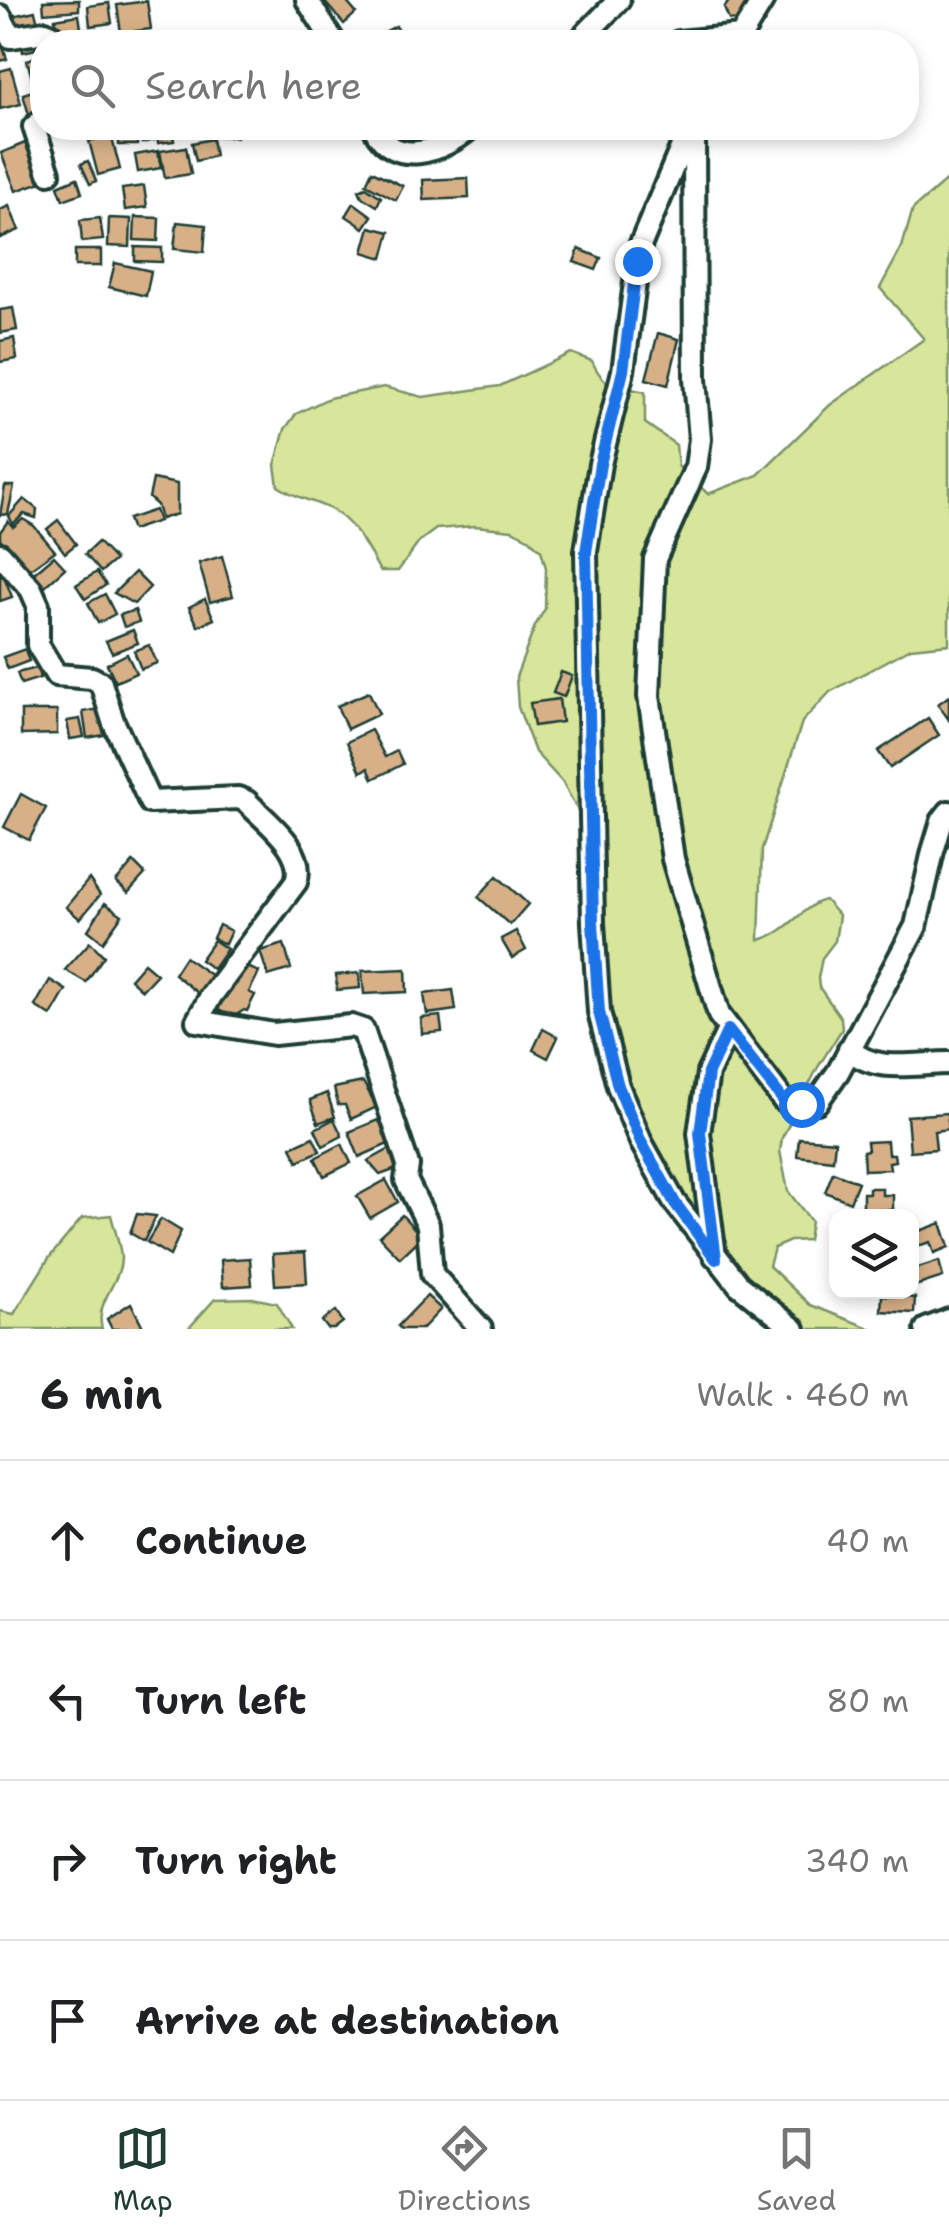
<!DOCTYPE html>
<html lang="en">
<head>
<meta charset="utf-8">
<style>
  :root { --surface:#fff; --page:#f6f6f6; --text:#202124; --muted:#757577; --line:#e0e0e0; --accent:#1f3d34 }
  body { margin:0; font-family:"Shantell Sans",sans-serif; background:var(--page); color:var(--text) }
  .controls { position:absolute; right:30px; bottom:30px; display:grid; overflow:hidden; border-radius:20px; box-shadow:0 5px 15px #0003 }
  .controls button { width:90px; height:90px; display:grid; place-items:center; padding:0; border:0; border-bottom:2px solid var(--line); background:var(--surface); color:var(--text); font:50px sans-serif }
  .stop { position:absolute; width:30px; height:30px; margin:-22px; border:8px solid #1a73e8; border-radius:50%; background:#fff }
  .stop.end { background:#1a73e8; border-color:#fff; box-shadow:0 2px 10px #0008 }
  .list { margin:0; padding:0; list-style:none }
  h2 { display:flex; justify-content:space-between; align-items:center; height:130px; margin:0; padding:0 40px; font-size:42px }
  h2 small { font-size:32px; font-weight:400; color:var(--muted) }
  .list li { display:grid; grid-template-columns:65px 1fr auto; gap:30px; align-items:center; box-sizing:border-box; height:160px; padding:0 40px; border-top:2px solid var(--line) }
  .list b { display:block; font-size:38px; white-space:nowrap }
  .list em { font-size:32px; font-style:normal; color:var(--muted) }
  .icon { flex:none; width:55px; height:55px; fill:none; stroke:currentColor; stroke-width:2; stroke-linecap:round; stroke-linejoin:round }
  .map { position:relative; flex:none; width:949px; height:1329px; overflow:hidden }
  .search { position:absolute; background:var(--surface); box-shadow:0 5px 15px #0003; left:30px; right:30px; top:30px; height:110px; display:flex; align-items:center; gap:25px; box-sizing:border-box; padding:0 35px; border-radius:40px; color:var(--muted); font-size:38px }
  .sheet { height:770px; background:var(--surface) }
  nav { display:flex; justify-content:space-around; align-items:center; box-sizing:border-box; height:140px; border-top:2px solid var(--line); background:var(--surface); font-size:28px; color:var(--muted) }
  nav a { display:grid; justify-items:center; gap:5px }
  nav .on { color:var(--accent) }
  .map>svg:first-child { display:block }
  .green { fill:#d7e69a; stroke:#7b9267; stroke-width:2.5 }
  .building { fill:#d7b088; stroke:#1f3d34; stroke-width:2.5 }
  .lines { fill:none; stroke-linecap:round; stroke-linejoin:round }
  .minor-casing { stroke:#1f3d34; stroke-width:28 }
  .minor { stroke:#fff; stroke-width:20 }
  .route { stroke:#1a73e8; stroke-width:12 }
</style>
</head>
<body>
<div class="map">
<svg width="949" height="1329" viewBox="0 0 949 1329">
  <rect width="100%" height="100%" fill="#fff"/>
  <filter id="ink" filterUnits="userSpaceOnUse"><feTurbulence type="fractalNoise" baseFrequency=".01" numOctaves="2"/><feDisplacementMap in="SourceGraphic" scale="20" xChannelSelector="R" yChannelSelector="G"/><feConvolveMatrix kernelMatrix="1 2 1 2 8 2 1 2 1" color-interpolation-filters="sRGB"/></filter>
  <g filter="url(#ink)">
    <g class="green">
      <path d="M949,178V644L911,648L830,692L802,722L762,849L759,940C789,933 804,904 825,900L839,916L835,941L822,958L818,978L819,987L841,1018L842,1029L818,1067L782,1138L780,1151L788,1191L811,1221L808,1240L790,1241L774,1248L769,1266L810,1305L872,1329H784L740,1292L608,1077L585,824L563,783L535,752L518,707L516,677L535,626L545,609L546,568L541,550L528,538L512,530L475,526L436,529L420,541L398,571H380C367,548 354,521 330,509C312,500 295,498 278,486L275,465L285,429L296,414L329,398L384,387L423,397L500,386L571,353L592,361C605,390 616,385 645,392V423L676,445L678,466L708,494L758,475L830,405L924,339L880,288L902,247L913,209Z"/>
      <path d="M111,1215C114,1228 120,1243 121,1257C122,1282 94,1301 102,1329H0V1311L14,1314L49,1258L82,1218Z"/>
      <polygon points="252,1298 277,1303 292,1329 188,1329 215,1299"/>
    </g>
    <g class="building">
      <polygon points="79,0 79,10 44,13 43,1"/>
      <polygon points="323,0 345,0 356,13 344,24"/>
      <polygon points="730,0 757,0 741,22 729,20 724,8"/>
      <polygon points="147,1 151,29 121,33 117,5"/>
      <polygon points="109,3 112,23 90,26 88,6"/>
      <polygon points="35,11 39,27 12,33 8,17"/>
      <polygon points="79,15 81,28 58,32 55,19"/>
      <polygon points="396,26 405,42 378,42 375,37"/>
      <polygon points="89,33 90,42 60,42 60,35"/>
      <polygon points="39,38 41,48 23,52 21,42"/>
      <polygon points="0,39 7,59 0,61"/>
      <polygon points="42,55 42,80 33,82 27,60"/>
      <polygon points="11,68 21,104 0,109 0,71"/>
      <polygon points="42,88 42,111 29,115 23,94"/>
      <polygon points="139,128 152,128 154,140 142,143"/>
      <polygon points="156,128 172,128 174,141 158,143"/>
      <polygon points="181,128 206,128 207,131 183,136"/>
      <polygon points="216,128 237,128 236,137 216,136"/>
      <polygon points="411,128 429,128 430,141 412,142"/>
      <rect x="119" y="129" width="18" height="16"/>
      <polygon points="111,135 120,169 98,175 89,141"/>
      <polygon points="212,139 215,156 196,161 192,143"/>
      <polygon points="25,143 41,182 16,191 1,153"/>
      <polygon points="186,147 191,174 165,178 160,151"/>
      <polygon points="158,151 161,168 138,172 135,155"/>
      <polygon points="88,161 96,181 90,184 81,164"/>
      <polygon points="372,171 403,186 396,200 366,184"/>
      <polygon points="77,178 82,193 63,200 58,186"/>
      <polygon points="468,178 469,198 424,200 423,180"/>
      <polygon points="144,186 147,207 125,210 122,189"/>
      <polygon points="366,187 381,197 377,206 362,197 359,190"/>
      <polygon points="354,203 372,216 364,228 346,216"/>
      <polygon points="9,206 19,230 0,238 0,210"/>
      <polygon points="135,217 159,218 158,241 134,240"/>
      <polygon points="100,218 103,240 82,242 80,220"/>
      <polygon points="109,218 131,219 130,247 108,246"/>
      <polygon points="177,222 206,225 204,252 174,249"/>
      <polygon points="370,227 390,232 383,258 363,252"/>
      <polygon points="135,247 162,248 162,262 135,261"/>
      <polygon points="579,249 601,258 596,270 574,262"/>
      <rect x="75" y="250" width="26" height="16"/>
      <polygon points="115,263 151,271 146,296 109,287"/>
      <polygon points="13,308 17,330 0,333 0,310"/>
      <polygon points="658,333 679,339 668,385 646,379"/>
      <polygon points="14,338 17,359 0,362 0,341"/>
      <polygon points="153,479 177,484 177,514 161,519 157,505 149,498"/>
      <polygon points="5,486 14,486 8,514 0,515"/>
      <polygon points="24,499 37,509 36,518 24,514 13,524 9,516"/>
      <polygon points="155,510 159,521 132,530 128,519"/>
      <polygon points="23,519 34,526 55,551 30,569 0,539 0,532 8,521 13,527"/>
      <polygon points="58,520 76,544 65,553 47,529"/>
      <polygon points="98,542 115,560 101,572 85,554"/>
      <polygon points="54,556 65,568 45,586 34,573"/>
      <polygon points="222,556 233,596 210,602 199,563"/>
      <polygon points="0,565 12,597 0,601"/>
      <polygon points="97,572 106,585 85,599 76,585"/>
      <polygon points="135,572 150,587 134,604 114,593"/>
      <polygon points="105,594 115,614 98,623 88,603"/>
      <polygon points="205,599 214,619 198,626 189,607"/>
      <polygon points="135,610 139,622 124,627 120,615"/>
      <polygon points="133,630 138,643 112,653 106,641"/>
      <polygon points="149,645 157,663 141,669 134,651"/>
      <polygon points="25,649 29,661 8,669 3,657"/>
      <polygon points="127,654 136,673 116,682 107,664"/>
      <polygon points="37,668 40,678 21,684 17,673"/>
      <polygon points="561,672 572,676 564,697 553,693"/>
      <polygon points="369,692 379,714 347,729 337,706"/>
      <polygon points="949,696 949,720 938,704"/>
      <polygon points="559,699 562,722 534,726 530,703"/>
      <polygon points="99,709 104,735 87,738 83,712"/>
      <polygon points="21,711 57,711 57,734 21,735"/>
      <polygon points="928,718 939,735 890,768 878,751"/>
      <polygon points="80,719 84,737 70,739 67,721"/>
      <polygon points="371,730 385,757 397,751 403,764 373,779 368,768 361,772 347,742"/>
      <polygon points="21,794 46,808 29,840 4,827"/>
      <polygon points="133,862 145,874 128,893 116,882"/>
      <polygon points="497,876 528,904 510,925 478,897"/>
      <polygon points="89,879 100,895 80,919 66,907"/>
      <polygon points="105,903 122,915 103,942 88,930"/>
      <polygon points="219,925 231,931 225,944 213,938"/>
      <polygon points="516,931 526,950 512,958 501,939"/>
      <polygon points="214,940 227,949 213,969 200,960"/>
      <polygon points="90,942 104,956 86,982 65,970"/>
      <polygon points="284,944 291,969 268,976 260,951"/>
      <polygon points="185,957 212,976 199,994 174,974"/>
      <polygon points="144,963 157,974 142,990 130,979"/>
      <polygon points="243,965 259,972 249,992 255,995 247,1011 244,1010 233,1017 218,1010 236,968"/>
      <polygon points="406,969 407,992 364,994 362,971"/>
      <polygon points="359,973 360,988 337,990 336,975"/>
      <polygon points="50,980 66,990 51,1016 35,1006"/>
      <polygon points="453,990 456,1010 427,1014 424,994"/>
      <polygon points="440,1016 442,1032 422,1034 421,1018"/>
      <polygon points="543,1029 558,1037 548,1058 533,1050"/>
      <polygon points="363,1082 377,1107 351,1119 345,1105 338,1105 334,1088"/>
      <polygon points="327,1093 335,1117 318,1123 310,1100"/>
      <polygon points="947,1113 949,1129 934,1131 936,1149 910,1151 907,1116"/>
      <polygon points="334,1119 342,1136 323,1146 315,1129"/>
      <polygon points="378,1120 381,1124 386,1122 391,1132 384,1135 388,1144 359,1157 349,1132"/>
      <polygon points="313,1137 320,1151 298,1161 291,1147"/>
      <polygon points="799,1138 835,1141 833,1160 797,1156"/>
      <polygon points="887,1141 888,1154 894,1154 895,1161 889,1162 890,1169 864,1170 863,1151 868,1150 867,1142"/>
      <polygon points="342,1144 351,1163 324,1176 315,1158"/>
      <polygon points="390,1149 402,1167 380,1175 368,1161"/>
      <polygon points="833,1172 858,1182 850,1202 825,1192"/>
      <polygon points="386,1180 398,1202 370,1218 357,1196"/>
      <polygon points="869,1188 882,1188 882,1195 893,1195 893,1210 863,1210 863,1193 869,1193"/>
      <polygon points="137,1214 156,1216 144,1241 130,1233"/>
      <polygon points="402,1215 422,1237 400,1258 379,1236"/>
      <polygon points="161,1219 181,1231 170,1256 147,1242"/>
      <polygon points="941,1223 949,1247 934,1253 930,1242 918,1246 914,1233"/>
      <polygon points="305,1252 307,1283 275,1285 273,1254"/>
      <polygon points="250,1258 252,1285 223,1287 221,1260"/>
      <polygon points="939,1261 943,1277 912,1287 912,1270"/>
      <polygon points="882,1295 915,1298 914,1313 881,1311"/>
      <polygon points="427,1296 441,1309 422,1329 401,1329 398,1326"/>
      <polygon points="131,1303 144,1329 112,1329 107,1319"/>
      <polygon points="336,1311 343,1322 334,1329 328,1329 322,1321"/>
    </g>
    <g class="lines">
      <defs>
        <g id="minor">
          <polyline points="307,0 334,42"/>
          <polyline points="0,16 11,37 45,32 51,35 53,42"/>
          <polyline points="578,42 619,0"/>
          <polyline points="679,42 741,36 763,0"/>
          <polyline points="42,120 34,127 49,173"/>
          <path d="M374,128C395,169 443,151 470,128"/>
          <polyline points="694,128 695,379 700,439 696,467 655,559 649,696 673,859 719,1015 784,1101 801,1104 817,1102 838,1072 916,926 933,851 942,821 949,812"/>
          <polyline points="689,129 640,246 623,371 600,464 586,551 593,923 599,1012 618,1086 641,1142 675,1203 739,1285 794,1329"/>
          <path d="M0,554L31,589L38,605V645L56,675L92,678L101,683L113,721L150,802L238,798L246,801C266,822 307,850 296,882L211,996L197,1021L274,1034L351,1026L363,1030L408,1165L406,1180L428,1225L432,1274L481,1329"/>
          <path d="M849,1049C875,1074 916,1063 949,1063"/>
          <polyline points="715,1256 699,1133 708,1073 728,1030"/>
          <polyline points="926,1329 949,1320"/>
        </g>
      </defs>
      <use href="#minor" class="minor-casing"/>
      <use href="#minor" class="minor"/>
    </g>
  </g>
  <g class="lines" filter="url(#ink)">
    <polyline class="route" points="637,261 623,371 600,464 586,552 593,923 599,1012 618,1086 641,1142 675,1203 716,1259 700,1133 708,1073 728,1030 784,1101 801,1104"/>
  </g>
</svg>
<div class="controls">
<button><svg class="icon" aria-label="layers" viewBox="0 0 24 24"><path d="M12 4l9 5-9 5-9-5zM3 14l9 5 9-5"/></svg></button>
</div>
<div class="stop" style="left:801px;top:1104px"></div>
<div class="stop end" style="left:637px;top:261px"></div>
<div class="search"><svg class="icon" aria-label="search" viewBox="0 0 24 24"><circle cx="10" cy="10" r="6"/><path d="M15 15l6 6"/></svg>Search here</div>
</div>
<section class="sheet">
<h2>6 min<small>Walk · 460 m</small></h2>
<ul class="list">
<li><svg class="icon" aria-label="ahead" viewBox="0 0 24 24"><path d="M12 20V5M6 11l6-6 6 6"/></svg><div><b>Continue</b></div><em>40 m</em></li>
<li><svg class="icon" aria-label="left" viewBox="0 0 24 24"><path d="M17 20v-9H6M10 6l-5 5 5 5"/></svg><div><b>Turn left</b></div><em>80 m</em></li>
<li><svg class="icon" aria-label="right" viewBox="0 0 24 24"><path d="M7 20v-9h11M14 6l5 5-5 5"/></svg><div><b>Turn right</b></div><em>340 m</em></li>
<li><svg class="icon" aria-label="arrive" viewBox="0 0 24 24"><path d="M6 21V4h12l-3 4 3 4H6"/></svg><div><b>Arrive at destination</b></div></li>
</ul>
</section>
<nav>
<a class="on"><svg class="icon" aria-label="map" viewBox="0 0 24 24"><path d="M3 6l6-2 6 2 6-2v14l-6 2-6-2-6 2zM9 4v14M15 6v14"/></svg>Map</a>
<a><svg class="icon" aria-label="directions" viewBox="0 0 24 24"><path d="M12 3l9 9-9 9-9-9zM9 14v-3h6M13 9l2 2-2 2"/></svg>Directions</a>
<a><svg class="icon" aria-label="saved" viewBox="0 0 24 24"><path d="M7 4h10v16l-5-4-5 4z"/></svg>Saved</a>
</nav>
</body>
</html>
